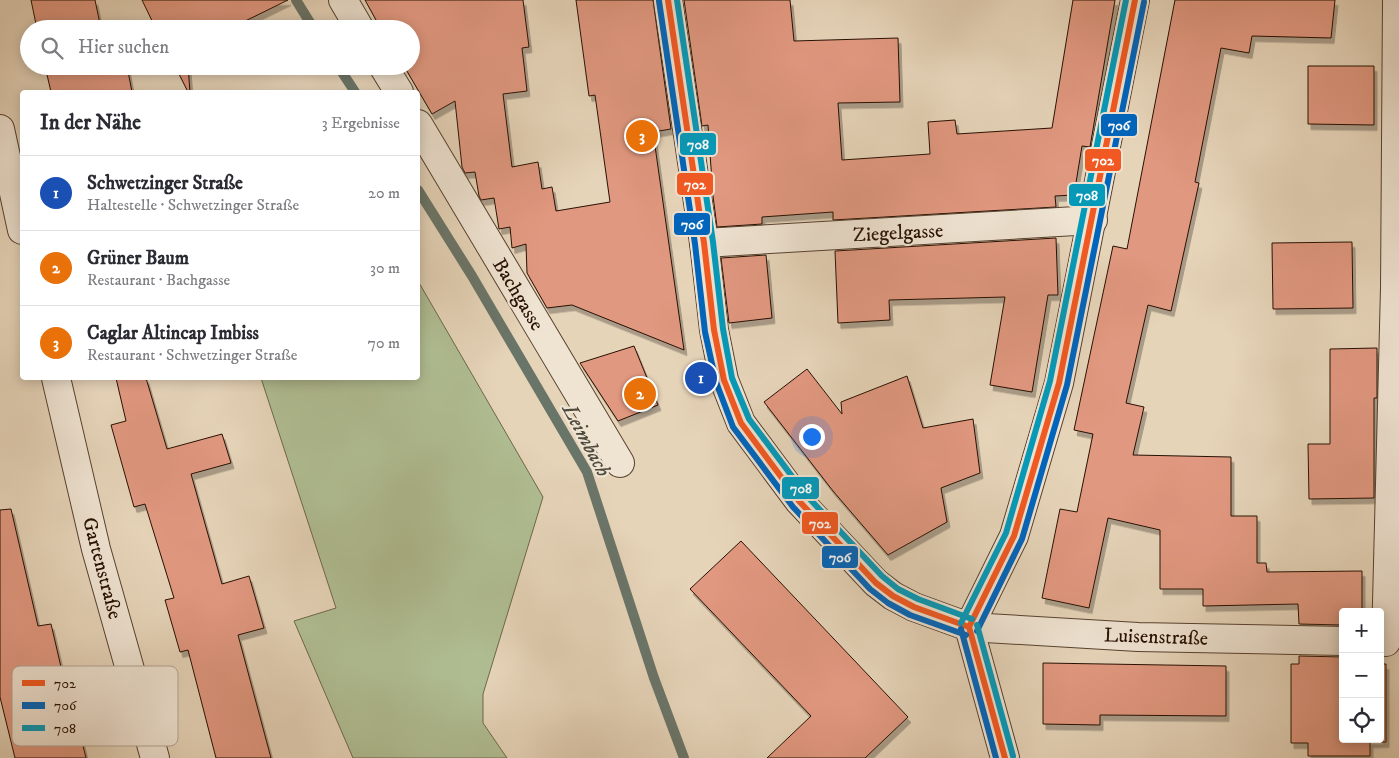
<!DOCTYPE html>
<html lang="de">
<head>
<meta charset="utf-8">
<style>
  :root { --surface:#fff; --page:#f2f2f3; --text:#2b2b33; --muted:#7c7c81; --line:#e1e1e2; --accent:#8f2418 }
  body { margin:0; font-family:"IM FELL DW Pica",serif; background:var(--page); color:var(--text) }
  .controls { position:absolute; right:15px; bottom:15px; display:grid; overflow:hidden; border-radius:5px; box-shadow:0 2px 12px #0003 }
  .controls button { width:45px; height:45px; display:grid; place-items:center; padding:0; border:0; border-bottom:1px solid var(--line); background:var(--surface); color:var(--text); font:25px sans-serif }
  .you { position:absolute; left:811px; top:436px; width:18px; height:18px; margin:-12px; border:4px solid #fff; border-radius:50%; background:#1a73e8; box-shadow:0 0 0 8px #1a73e833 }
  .badge { display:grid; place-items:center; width:32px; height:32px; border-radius:50%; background:var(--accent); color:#fff; font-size:16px; font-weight:700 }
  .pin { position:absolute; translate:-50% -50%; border:2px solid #fff; box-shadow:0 1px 5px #0006 }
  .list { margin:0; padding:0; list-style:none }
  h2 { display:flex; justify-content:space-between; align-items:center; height:65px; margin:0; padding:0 20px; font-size:21px }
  h2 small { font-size:16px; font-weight:400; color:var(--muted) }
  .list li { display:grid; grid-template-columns:32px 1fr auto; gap:15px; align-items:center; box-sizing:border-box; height:75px; padding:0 20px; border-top:1px solid var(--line) }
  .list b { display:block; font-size:19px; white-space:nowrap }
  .list p { margin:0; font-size:16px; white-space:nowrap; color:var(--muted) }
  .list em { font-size:16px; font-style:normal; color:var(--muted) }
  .icon { flex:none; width:28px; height:28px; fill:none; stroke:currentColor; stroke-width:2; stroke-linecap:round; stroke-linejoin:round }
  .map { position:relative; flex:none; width:1399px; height:758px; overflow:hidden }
  .search { position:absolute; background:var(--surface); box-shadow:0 2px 12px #0003; left:20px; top:20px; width:400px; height:55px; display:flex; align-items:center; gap:12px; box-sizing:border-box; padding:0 18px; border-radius:28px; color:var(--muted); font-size:19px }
  .panel { position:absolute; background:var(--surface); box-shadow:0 2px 12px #0003; left:20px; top:90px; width:400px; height:290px; border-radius:5px }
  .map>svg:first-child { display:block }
  .green { fill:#b0be93; stroke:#6c674a }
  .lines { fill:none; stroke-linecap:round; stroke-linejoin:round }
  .stream { stroke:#6a7569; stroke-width:10 }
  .building { fill:#e19880; stroke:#271001; filter:url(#shadow) }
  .minor-casing { stroke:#57412f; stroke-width:30 }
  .tertiary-casing { stroke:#57412f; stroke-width:30 }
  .minor { stroke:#efe3d2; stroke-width:28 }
  .tertiary { stroke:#efe3d2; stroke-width:28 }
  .bus-1-casing { stroke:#efe3d2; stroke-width:10 }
  .bus-2-casing { stroke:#efe3d2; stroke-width:10 }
  .bus-3-casing { stroke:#efe3d2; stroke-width:10 }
  .bus-1 { stroke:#f25922; stroke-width:6 }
  .bus-2 { stroke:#0065bd; stroke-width:6 }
  .bus-3 { stroke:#049aba; stroke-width:6 }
  .labels { text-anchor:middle; stroke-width:4.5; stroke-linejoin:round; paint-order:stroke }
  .street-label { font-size:20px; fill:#271001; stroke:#efe3d2 }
  .water-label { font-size:21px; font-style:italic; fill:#4e4b3e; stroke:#efe3d2 }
  .key { fill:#efe3d2; stroke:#b3a493; stroke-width:1 }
  .key-label { font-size:14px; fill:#271001 }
  .line-badge { stroke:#efe3d2; stroke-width:2 }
  .badge-label { font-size:14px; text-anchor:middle; font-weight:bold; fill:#fff }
</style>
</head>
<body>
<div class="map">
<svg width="1399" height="758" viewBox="0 0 1399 758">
  <defs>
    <filter id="shadow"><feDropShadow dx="3" dy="5.5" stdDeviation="0" flood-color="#0004"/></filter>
  </defs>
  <rect width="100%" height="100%" fill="#e6d4b9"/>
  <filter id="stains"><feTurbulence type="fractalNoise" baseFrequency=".004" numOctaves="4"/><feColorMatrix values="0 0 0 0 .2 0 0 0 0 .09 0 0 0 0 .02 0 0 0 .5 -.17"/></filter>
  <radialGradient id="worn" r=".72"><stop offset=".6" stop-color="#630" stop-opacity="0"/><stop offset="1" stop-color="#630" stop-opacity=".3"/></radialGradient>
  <polygon class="green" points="418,281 543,497 483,694 483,723 507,758 353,758 294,621 336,608 261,378 418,378"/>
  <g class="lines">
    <g class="stream">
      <polyline points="296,0 314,29"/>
      <polyline points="338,66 355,92"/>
      <polyline points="418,190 472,276 587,472 654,678 684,758"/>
    </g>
  </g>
  <g class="building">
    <polygon points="31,0 95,0 101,29 37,29"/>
    <polygon points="142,0 288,0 229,29 156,29"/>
    <polygon points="365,0 523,0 529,47 522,48 527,91 503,94 512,167 538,162 542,189 552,187 556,211 610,202 595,95 589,96 576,0 653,0 671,129 653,132 684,350 572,305 547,308 527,273 526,244 512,248 510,227 499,229 494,198 481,200 479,196 475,172 465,173 462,167 455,101 432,114 404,66 411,66 411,29 381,29"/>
    <polygon points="684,0 790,0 794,41 898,38 900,102 838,103 842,160 930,154 928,122 955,120 957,134 1052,128 1073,0 1115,0 1090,147 1082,146 1074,195 1055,196 1056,207 833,220 833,212 762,217 762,224 717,227 713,196 708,125 702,126"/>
    <polygon points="1175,0 1335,0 1331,38 1252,36 1249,53 1221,48 1195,182 1199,183 1171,311 1148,305 1126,403 1144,407 1133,455 1231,457 1231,516 1257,516 1257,563 1266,563 1267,572 1362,571 1362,612 1343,612 1343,625 1299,624 1298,604 1203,606 1203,589 1160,589 1160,530 1108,518 1089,608 1042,598 1060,509 1077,512 1093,434 1074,430 1113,246 1127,249"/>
    <polygon points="45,66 127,66 132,92 51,92"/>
    <polygon points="175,66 188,66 190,92 188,92"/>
    <polygon points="1308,66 1374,66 1374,125 1308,124"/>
    <polygon points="1056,238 1058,295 1048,295 1032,392 990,385 1005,297 889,300 890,320 838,323 835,251"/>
    <polygon points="1352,242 1353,308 1273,309 1272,243"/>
    <polygon points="766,255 772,318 729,323 721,258"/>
    <polygon points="634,346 658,405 618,421 580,363"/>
    <polygon points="1377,348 1377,398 1374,398 1374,498 1309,499 1308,444 1330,444 1330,349"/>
    <polygon points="807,369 842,414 841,402 907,376 923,428 973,419 980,473 941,488 947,522 888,555 833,491 764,402"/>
    <polygon points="116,378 146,378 167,449 222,434 231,463 191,474 222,584 249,576 264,628 238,635 271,758 216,758 188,650 180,652 165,600 174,598 145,504 134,507 111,425 126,421"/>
    <polygon points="11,509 38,626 51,624 68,697 71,696 86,758 15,758 0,697 0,510"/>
    <polygon points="741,541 908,717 865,758 767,758 811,716 690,589"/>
    <polygon points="1299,656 1343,657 1343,739 1380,739 1380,664 1386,664 1386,742 1370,742 1370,756 1308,756 1308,743 1291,743 1291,664 1299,664"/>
    <polygon points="1043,663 1226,666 1226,716 1100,715 1100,725 1043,724"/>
  </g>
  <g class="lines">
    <defs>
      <g id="minor">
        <polyline points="343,0 360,29"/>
        <polyline points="383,66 399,92"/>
        <polyline points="418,124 620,463"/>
        <polyline points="0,129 22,230"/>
        <polyline points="704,243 1093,220"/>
        <polyline points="56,378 96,549 155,758"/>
        <polyline points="969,627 1138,637 1343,641"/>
        <polyline points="1386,642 1395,288 1397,0"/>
      </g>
      <g id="tertiary">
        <polyline points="668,0 704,243 714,330 724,380 741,423 799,501 876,583 893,596 914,607 969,627"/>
        <polyline points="969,627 1014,536 1059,383 1135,0"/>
        <polyline points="969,627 1005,758"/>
      </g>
    </defs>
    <use href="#minor" class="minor-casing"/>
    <use href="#tertiary" class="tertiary-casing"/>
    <use href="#minor" class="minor"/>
    <use href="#tertiary" class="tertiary"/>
    <defs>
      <g id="bus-1">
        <polyline points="668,0 704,243 714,330 724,380 741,423 799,501 876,583 893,596 914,607 969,627"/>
        <polyline points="969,627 1014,536 1059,383 1135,0"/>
        <polyline points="969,627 1005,758"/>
      </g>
      <g id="bus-2">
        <polyline points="659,1 695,244 705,332 716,382 733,427 793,507 870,589 888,603 910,615 966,635"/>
        <polyline points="961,629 996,758"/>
        <polyline points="977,631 1022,539 1067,385 1144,2"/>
      </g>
      <g id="bus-3">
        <polyline points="677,0 713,242 723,329 732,378 749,419 806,495 882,576 898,589 918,599 972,619"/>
        <polyline points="961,623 1006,533 1050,381 1126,0"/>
        <polyline points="977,625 1013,756"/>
      </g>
    </defs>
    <use href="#bus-1" class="bus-1-casing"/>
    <use href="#bus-2" class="bus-2-casing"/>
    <use href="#bus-3" class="bus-3-casing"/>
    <use href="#bus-1" class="bus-1"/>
    <use href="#bus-2" class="bus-2"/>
    <use href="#bus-3" class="bus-3"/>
  </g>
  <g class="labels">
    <g class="street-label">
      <text transform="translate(898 232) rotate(-3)" y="7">Ziegelgasse</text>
      <text transform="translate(519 294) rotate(59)" y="7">Bachgasse</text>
      <text transform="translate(103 568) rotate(75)" y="7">Gartenstraße</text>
      <text transform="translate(1156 636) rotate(2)" y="7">Luisenstraße</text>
    </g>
    <g class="water-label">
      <text transform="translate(587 440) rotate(62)" y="7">Leimbach</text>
    </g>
  </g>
  <rect x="12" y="666" width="166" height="80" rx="8" class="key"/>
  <rect x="22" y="680" width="23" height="6" fill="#f25922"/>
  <rect x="22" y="702" width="23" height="7" fill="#0065bd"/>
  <rect x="22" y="725" width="23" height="6" fill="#049aba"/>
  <g class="key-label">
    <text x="54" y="688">702</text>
    <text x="54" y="710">706</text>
    <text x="54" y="733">708</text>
  </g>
  <g class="line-badge">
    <rect x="1100" y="113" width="38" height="24" rx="5" fill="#0065bd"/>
    <rect x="679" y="132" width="38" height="24" rx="5" fill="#049aba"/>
    <rect x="1084" y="148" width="38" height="24" rx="5" fill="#f25922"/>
    <rect x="676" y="172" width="38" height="24" rx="5" fill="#f25922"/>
    <rect x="1068" y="183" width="38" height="24" rx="5" fill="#049aba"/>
    <rect x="673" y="212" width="38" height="24" rx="5" fill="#0065bd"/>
    <rect x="781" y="476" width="39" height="24" rx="5" fill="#049aba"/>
    <rect x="801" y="511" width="38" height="24" rx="5" fill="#f25922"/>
    <rect x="821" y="545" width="38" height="24" rx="5" fill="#0065bd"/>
  </g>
  <g class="badge-label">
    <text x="1119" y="130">706</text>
    <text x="698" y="149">708</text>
    <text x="1103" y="165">702</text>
    <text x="695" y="189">702</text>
    <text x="1087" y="200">708</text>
    <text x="692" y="229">706</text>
    <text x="801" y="493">708</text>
    <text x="820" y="528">702</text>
    <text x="840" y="562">706</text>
  </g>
  <rect width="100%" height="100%" filter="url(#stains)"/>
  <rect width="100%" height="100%" fill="url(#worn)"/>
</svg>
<div class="controls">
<button>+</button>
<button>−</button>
<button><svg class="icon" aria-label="locate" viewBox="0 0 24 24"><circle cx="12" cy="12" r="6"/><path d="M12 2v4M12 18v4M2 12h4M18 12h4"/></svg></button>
</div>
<div class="you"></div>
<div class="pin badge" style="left:701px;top:378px;background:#1a4fb4">1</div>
<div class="pin badge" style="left:640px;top:394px;background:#e8710a">2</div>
<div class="pin badge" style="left:642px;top:136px;background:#e8710a">3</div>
<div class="search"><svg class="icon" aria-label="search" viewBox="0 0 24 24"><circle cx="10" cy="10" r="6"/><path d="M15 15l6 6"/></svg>Hier suchen</div>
<section class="panel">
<h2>In der Nähe<small>3 Ergebnisse</small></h2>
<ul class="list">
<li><span class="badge" style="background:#1a4fb4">1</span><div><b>Schwetzinger Straße</b><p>Haltestelle · Schwetzinger Straße</p></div><em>20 m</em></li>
<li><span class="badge" style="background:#e8710a">2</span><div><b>Grüner Baum</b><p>Restaurant · Bachgasse</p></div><em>30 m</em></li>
<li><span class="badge" style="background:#e8710a">3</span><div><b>Caglar Altincap Imbiss</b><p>Restaurant · Schwetzinger Straße</p></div><em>70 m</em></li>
</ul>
</section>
</div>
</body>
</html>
